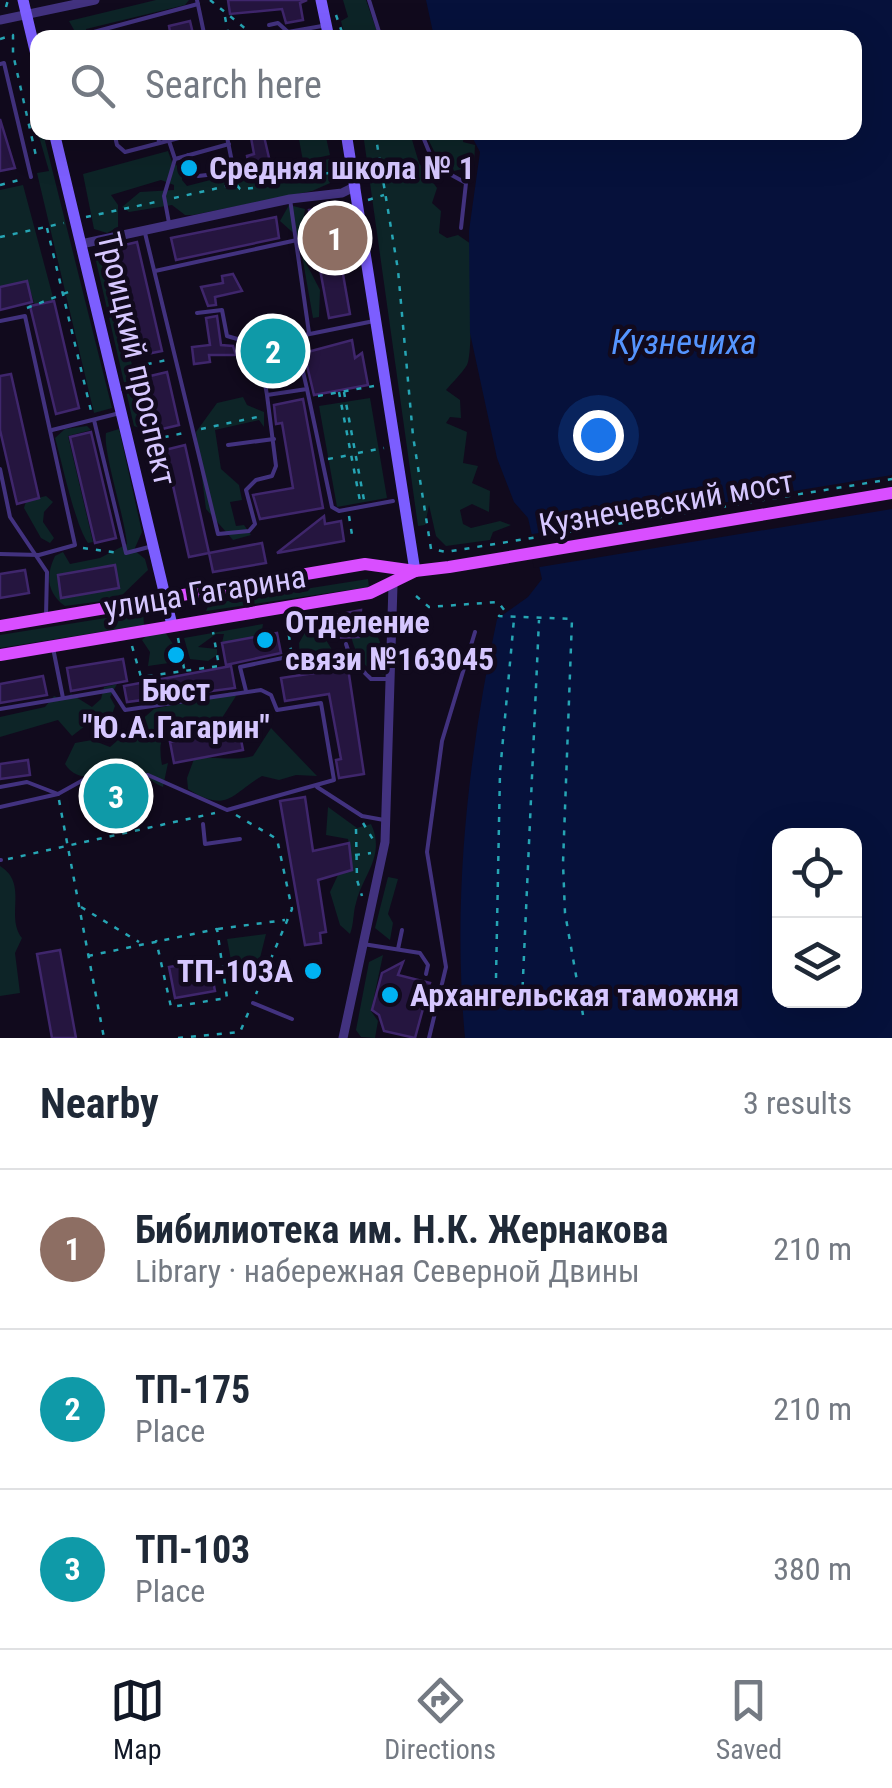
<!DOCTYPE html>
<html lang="en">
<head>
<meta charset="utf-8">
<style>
  :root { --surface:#fff; --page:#f6f6f7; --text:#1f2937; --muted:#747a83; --line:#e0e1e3; --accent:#111827 }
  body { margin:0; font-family:"Roboto Condensed",sans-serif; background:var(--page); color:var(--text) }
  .controls { position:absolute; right:30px; bottom:30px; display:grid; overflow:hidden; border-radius:20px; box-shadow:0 10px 40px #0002 }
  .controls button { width:90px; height:90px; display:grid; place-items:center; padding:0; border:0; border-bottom:2px solid var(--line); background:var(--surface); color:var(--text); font:50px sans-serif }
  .you { position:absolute; left:598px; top:435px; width:35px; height:35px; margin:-25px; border:8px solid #fff; border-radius:50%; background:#1a73e8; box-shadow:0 0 0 15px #1a73e833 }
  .badge { display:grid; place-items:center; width:65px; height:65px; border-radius:50%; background:var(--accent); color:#fff; font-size:32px; font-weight:700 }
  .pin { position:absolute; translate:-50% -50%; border:5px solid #fff; box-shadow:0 2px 10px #0006 }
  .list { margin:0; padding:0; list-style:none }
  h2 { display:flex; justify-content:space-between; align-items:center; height:130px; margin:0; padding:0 40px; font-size:42px }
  h2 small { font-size:32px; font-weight:400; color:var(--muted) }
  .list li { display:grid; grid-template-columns:65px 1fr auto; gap:30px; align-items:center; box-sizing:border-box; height:160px; padding:0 40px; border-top:2px solid var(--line) }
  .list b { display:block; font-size:38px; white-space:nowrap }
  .list p { margin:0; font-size:32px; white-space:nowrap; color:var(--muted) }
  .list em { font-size:32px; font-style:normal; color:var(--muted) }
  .icon { flex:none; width:55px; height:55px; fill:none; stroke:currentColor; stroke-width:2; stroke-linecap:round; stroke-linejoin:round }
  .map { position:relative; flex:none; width:892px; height:1038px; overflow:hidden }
  .search { position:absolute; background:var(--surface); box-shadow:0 10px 40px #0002; left:30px; right:30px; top:30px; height:110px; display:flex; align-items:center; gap:25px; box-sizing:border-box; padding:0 35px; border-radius:20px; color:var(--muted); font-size:38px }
  .sheet { height:610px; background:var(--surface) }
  nav { display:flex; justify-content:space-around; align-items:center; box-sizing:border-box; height:140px; border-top:2px solid var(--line); background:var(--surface); font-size:28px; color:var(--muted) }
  nav a { display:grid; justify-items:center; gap:5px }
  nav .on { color:var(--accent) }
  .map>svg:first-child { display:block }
  .green { fill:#0d2427 }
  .water { fill:#06113b; fill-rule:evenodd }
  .pier { fill:#110a1d }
  .building { fill:#25153f; stroke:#3f266c; stroke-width:2.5 }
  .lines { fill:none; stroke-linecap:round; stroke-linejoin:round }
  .path { stroke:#26a5b4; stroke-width:2.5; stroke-dasharray:5 8; stroke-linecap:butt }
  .lane { stroke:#42327f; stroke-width:4 }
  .street { stroke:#42327f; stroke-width:9 }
  .secondary { stroke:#7c5eff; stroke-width:11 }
  .primary { stroke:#d94eff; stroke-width:12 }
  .poi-dot { fill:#00b2f2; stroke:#110a1d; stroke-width:4 }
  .labels { text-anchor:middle; stroke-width:9; stroke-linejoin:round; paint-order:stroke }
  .poi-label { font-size:32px; font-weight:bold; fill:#d6c7ff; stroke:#110a1d; text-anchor:start }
  .street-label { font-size:32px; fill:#d6c7ff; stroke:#110a1d }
  .water-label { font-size:35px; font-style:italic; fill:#5595ff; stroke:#110a1d }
</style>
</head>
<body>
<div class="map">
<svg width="892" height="1038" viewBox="0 0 892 1038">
  <rect width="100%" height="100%" fill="#110a1d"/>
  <g class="green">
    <polygon points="156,0 189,0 185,5 86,29 86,37 78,37 69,21"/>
    <polygon points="343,0 366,0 379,37 345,37 341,21 348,17"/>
    <polygon points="38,133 43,133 112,408 94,413 37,173 49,171"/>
    <polygon points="270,133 325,133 330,155 303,161 298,134 271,139"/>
    <path d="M363,133H410L419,163L437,188L432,203L441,211L439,233L447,238L458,235L471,244C471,265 473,355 467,365C462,373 453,382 446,390L460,400L461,418L450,417L446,423L467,432L463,463L478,466L472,483L490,491L489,512L472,504L460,510L463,524L471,528L500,521L511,525L493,532L490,540L446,546L436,536L429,505L425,525L418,526Z"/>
    <polygon points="425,133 464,133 463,142 475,145 474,166 454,171 434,151"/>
    <polygon points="168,151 172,162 183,170 182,180 187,186 218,178 234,186 243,180 329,159 338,161 337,180 312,191 193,215 185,215 172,205 129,212 122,207 140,192 174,190 174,185 161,180 111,195 118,205 118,227 107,233 94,229 83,174"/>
    <polygon points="23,185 54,301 35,305 27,281 0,287 0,190"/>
    <polygon points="289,205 305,209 301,236 310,252 306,263 320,290 319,317 313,318 299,238 280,221"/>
    <polygon points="106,251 147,431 134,426 96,261 100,252"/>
    <polygon points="243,397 247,405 264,412 264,427 259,420 215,430 221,469 239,485 242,500 230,502 236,526 244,525 251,535 233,540 206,509 196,432 217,403"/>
    <polygon points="370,398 387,498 337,507 319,406"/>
    <path d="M87,426L91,430L68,436L93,542L88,543C75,525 62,462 55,438L65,429Z"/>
    <path d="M119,429L142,532L134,550L145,559L148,570L118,599L65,606C46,592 46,575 55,556L63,552L70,564L100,558L127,544C124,514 103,453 106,433Z"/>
    <polygon points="46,496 53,502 44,512 43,522 54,538 50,543 41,538 24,508 26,501"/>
    <polygon points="368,579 369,587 206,611 209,604"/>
    <polygon points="143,612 144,625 0,648 0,635"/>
    <polygon points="263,624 261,636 222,643 224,634 216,634 198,647 217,649 217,655 208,661 190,659 184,638"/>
    <path d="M372,624L383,649L384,675C360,670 353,648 349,626Z"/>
    <polygon points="307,629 326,640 337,658 345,660 342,667 307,668 300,660 299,643"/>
    <polygon points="165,632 173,644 169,663 148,666 150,652 142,640 149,633"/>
    <polygon points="117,684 110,697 115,706 106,731 94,719 72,736 58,720 0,737 0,717 45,707 54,696 63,700 71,694 92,707 101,699 104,687"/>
    <path d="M232,692L236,696L220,721C187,729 153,716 162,765L168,763L163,787C154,784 146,774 135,773C112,769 81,789 65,764L75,743L92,740L110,747L154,709Z"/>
    <path d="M271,728L317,776L296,775L279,780L262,776C231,794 228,814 188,789L187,778L194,759C216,755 232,762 253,756Z"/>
    <path d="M328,807L357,828L371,824C386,856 363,874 356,903C353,912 354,924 350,934L340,925L330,892L338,875L352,870L348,839L326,835Z"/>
    <path d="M0,866C29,884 5,916 22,938L15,953L20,993L0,996Z"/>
    <polygon points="388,877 398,879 388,914 393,923 390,940 375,928"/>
    <polygon points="266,934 254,982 234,976 227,939"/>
    <polygon points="383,955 371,1011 378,1021 375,1038 361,1037 356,1030 369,962"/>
  </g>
  <path class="water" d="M426,0H892V1038H465C452,898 468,756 497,619L528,597L542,579L528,518L514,502L497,458L470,333L469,231L480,152L470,133L854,132V38L434,37ZM780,836H854V1001H780Z"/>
  <polygon class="pier" points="892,475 892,509 534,568 527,535"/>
  <g class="building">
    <polygon points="228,0 307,0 300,3 303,20 286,23 282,9 230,14"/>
    <polygon points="190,21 194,38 171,38 169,26"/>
    <polygon points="0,119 15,168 0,171"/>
    <polygon points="250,132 263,132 270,162 249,167 247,156 254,154"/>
    <polygon points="331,206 350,314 329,318 309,210"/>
    <polygon points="276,217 279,238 176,260 171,238"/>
    <polygon points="137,242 162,351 137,356 112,248"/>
    <polygon points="233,274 242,291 215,297 216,305 208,306 201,287 223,283 222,276"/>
    <polygon points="27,281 32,302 0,310 0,287"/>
    <polygon points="54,301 79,408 56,414 30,306"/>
    <polygon points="217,316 221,345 233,346 236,355 209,355 210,362 194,364 192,347 210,345 206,318"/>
    <polygon points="352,340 355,358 362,353 368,385 314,395 304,353"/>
    <polygon points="278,346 280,354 293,353 297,372 273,378 267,349"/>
    <polygon points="167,372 179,425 158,430 146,377"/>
    <polygon points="11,374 39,498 17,504 0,430 0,376"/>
    <polygon points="303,399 323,508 260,519 253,495 293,488 282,423 276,424 274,405"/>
    <polygon points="91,432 116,538 95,543 70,437"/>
    <polygon points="185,445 209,553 189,557 165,450"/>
    <polygon points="324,516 325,524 341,521 344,541 277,553"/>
    <polygon points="262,543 266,563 213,572 209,553"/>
    <polygon points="115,565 119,588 61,598 58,575"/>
    <polygon points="25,570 29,593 0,598 0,574"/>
    <polygon points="361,610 359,637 331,638 330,629 308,633 306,621"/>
    <polygon points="277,633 281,653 226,665 222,643"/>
    <polygon points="123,659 127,681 71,691 67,668"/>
    <polygon points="231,666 235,688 127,702 124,686"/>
    <polygon points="348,668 364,774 339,778 336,760 341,759 329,694 285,701 281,678"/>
    <polygon points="43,676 47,695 0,703 0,684"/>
    <polygon points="239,729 243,750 174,763 170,742"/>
    <polygon points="28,760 30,775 0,779 0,764"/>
    <polygon points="305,797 313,851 349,843 352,870 318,880 326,932 320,933 321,943 305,945 280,801"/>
    <polygon points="60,950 76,1038 52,1038 37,954"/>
    <polygon points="209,960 215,991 175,998 169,967"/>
    <polygon points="403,962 398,975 430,983 415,1038 384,1031 379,1015 372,1010 382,973"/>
  </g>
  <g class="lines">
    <g class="path">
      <polyline points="210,0 257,38"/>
      <polyline points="6,7 8,0"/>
      <polyline points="336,15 344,38"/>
      <polyline points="225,17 229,38"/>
      <polyline points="0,39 13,35 13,54 36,156"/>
      <polyline points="375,132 398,270 413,436 431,549 446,552 892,479"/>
      <polyline points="0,185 23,179"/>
      <path d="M174,198L236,184L240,189C274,188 307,171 341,173"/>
      <polyline points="368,200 384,195"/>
      <polyline points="86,217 156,202"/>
      <polyline points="47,228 92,415"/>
      <polyline points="0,237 64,223"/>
      <polyline points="27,308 71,291"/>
      <polyline points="134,367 167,360"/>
      <polyline points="339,392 360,501"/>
      <polyline points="344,392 364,500"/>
      <polyline points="318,396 374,386"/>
      <polyline points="201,429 262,416"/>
      <polyline points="151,440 184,433"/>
      <polyline points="358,453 384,448"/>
      <polyline points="328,459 350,455"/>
      <polyline points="349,516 353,541"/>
      <polyline points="83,548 119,553"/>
      <polyline points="416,596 429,607 498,602 505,611 499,616 572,619 563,863 565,913 583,1015"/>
      <polyline points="376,617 378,625"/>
      <polyline points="287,622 291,650"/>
      <polyline points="178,638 185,673"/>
      <polyline points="132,646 141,677 219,666 213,632"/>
      <polyline points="59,800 104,1038"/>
      <polyline points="236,815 277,839 292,909 256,994"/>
      <polyline points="363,823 374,841"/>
      <polyline points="356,829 357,880 362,896"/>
      <polyline points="355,855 371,853"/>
      <polyline points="8,859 215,813"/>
      <polyline points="81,907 139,942"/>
      <polyline points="218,929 285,920"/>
      <polyline points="88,956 217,929 227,998 171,1007 156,940"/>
      <polyline points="496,978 500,772 514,619"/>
      <polyline points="522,1000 539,620"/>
      <polyline points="178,1038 240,1032 249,1011"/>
    </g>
    <g class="lane">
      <polyline points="197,0 205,38"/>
      <polyline points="369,0 381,38"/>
      <polyline points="269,25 278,23 288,32 322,26"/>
      <polyline points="91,38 90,33 198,4"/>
      <polyline points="0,64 4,63 31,177"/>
      <polyline points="114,132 117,145 125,152 202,132"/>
      <polyline points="158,132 159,143"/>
      <polyline points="421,132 435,166 466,183 461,228"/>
      <polyline points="169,141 175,159"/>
      <polyline points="188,155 198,176 234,172 226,132"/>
      <polyline points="290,199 309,333"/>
      <polyline points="169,223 164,196 175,159 229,144"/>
      <polyline points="145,233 218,534 249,531 255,524 246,490 256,480 272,476 276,466 267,395 307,389 295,337 258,345 267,395"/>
      <polyline points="155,271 297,240"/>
      <polyline points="197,313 222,310 227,336 258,345"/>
      <polyline points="0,321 25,316 75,545 39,555 0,554"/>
      <polyline points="295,337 374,321"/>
      <polyline points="307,389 332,507 339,511 393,501"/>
      <polyline points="94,420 126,553 149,547"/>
      <polyline points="52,430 120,413"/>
      <polyline points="228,445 274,439"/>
      <polyline points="0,469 10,517 47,572 46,616"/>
      <polyline points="346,644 351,659 371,679 387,679"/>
      <polyline points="53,648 63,698"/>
      <polyline points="246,691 240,667 292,656"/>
      <polyline points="0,709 112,690 125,710 261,690 271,695 277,710 321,703 334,780 227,810 148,775 85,779 58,794 0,807"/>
      <polyline points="0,787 27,782 58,794"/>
      <polyline points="317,787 362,816 384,820"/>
      <polyline points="203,824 205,844 240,839"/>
      <polyline points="0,860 1,860"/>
      <polyline points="363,944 420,953 428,965 426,974"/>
      <polyline points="398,949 402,930"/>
      <polyline points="253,1003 292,1019"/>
      <polyline points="429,1038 446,967 427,852 442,741 475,632"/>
    </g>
    <g class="street">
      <polyline points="0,20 95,0"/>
      <polyline points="81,244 290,199 342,193 356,186"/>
      <polyline points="343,1038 385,842 393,585"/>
    </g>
    <g class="secondary">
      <polyline points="23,0 38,63"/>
      <polyline points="321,0 329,38"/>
      <polyline points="54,132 172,625"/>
      <polyline points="346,132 415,571"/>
    </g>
    <g class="primary">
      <polyline points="0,626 365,564 415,571 449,567 892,493"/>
      <polyline points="0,655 370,593 415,571"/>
    </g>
  </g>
  <g class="poi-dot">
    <circle cx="189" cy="168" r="10"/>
    <circle cx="265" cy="640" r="10"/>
    <circle cx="176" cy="655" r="10"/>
    <circle cx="313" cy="971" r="10"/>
    <circle cx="390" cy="995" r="10"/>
  </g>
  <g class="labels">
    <g class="poi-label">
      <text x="209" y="179">Средняя школа № 1</text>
      <text x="285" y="633">Отделение<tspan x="285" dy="37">связи №163045</tspan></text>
      <text x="176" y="701" text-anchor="middle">Бюст<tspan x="176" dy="37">"Ю.А.Гагарин"</tspan></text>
      <text x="293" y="982" text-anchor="end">ТП-103А</text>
      <text x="410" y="1006">Архангельская таможня</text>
    </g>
    <g class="street-label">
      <text transform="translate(137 359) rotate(77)" y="11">Троицкий проспект</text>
      <text transform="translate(666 503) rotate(-10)" y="11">Кузнечевский мост</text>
      <text transform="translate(205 592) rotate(-9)" y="11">улица Гагарина</text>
    </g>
    <g class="water-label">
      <text x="684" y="354">Кузнечиха</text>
    </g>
  </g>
</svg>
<div class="controls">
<button><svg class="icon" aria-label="locate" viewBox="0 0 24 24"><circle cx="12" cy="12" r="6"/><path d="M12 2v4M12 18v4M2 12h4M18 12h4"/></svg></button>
<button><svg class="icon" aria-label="layers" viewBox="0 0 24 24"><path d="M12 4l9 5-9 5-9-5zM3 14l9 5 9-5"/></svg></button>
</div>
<div class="you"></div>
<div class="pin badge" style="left:335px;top:238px;background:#8d6e63">1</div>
<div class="pin badge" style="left:273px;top:351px;background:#0f9aa8">2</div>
<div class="pin badge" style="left:116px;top:796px;background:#0f9aa8">3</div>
<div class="search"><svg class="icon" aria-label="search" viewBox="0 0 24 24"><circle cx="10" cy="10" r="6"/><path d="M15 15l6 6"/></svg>Search here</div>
</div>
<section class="sheet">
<h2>Nearby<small>3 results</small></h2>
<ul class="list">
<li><span class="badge" style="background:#8d6e63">1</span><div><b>Бибилиотека им. Н.К. Жернакова</b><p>Library · набережная Северной Двины</p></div><em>210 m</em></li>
<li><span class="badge" style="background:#0f9aa8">2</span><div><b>ТП-175</b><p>Place</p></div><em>210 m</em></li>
<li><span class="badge" style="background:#0f9aa8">3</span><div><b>ТП-103</b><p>Place</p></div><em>380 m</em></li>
</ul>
</section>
<nav>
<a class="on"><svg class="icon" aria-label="map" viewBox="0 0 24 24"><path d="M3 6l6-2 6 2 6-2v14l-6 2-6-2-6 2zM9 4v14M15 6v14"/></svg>Map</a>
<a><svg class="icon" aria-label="directions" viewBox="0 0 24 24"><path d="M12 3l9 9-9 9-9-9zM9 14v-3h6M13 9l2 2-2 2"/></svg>Directions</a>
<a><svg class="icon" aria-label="saved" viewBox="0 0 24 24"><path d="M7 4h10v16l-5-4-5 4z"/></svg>Saved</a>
</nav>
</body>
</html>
